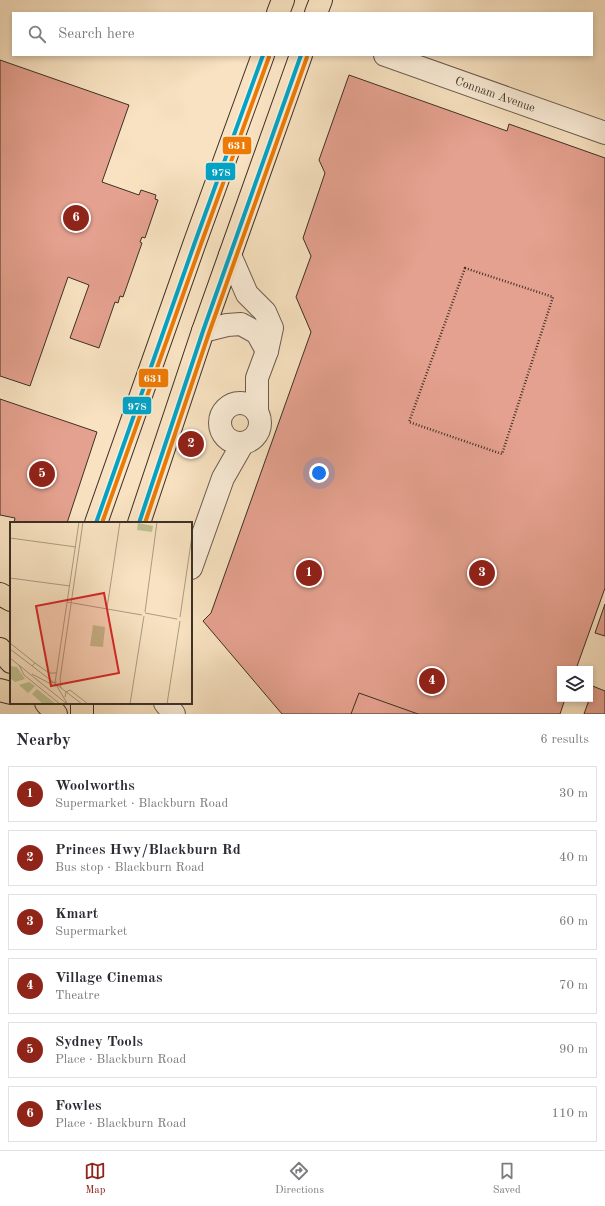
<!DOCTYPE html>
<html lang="en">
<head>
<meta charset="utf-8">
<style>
  :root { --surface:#fff; --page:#f2f2f3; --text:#2b2b33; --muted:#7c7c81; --line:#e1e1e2; --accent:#8f2418 }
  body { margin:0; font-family:"Old Standard TT",serif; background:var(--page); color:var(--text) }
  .controls { position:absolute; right:12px; bottom:12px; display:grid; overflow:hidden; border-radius:0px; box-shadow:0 2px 6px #0003 }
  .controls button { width:36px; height:36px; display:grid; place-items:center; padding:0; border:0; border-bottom:1px solid var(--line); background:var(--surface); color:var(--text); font:20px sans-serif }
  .you { position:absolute; left:319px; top:473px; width:14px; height:14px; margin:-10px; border:3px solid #fff; border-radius:50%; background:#1a73e8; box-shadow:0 0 0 6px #1a73e833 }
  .badge { display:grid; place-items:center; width:26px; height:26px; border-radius:50%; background:var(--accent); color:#fff; font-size:13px; font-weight:700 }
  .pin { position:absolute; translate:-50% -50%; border:2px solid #fff; box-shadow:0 1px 4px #0006 }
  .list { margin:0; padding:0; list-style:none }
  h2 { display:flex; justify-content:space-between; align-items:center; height:52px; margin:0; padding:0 16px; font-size:17px }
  h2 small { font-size:13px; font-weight:400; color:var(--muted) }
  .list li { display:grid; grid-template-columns:26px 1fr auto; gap:12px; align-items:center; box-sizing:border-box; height:56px; margin:0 8px 8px; padding:0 8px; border:1px solid var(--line); border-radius:0px }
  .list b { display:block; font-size:15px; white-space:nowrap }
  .list p { margin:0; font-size:13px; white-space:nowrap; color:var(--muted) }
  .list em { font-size:13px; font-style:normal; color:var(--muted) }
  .icon { flex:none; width:22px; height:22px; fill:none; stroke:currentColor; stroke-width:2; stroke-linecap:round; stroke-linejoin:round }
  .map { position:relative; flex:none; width:605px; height:714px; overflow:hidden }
  .search { position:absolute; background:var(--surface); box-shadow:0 2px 6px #0003; left:12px; right:12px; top:12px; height:44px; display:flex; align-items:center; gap:10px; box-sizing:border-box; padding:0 14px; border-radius:0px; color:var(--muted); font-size:15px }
  .sheet { height:436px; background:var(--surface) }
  nav { display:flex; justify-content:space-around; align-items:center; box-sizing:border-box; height:56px; border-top:1px solid var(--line); background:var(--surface); font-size:11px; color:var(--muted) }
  nav a { display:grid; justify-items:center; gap:2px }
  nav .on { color:var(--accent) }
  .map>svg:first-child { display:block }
  .building { fill:#e5a18f; stroke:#3c3027 }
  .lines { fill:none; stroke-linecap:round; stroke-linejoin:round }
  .minor-casing { stroke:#6b5c4e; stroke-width:24 }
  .major-casing { stroke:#3c3027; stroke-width:24 }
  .highway-casing { stroke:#3c3027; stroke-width:24 }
  .path { stroke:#3c3027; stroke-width:2.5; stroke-dasharray:1 2; stroke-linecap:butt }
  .minor { stroke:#faecd7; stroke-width:22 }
  .major { stroke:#f8e2c1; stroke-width:22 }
  .highway { stroke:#f8e2c1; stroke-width:22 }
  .bus-1-casing { stroke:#faecd7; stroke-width:7 }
  .bus-2-casing { stroke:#faecd7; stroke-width:7 }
  .bus-1 { stroke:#03a3c6; stroke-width:4 }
  .bus-2 { stroke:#ec7a04; stroke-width:4 }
  .labels { text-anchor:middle; stroke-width:3.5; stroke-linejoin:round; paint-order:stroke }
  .street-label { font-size:12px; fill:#3c3027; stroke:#faecd7 }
  .inset-road { fill:none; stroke:#ad9b83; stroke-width:1 }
  .view { fill:#d62828; fill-opacity:0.15; stroke:#d62828; stroke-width:2 }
  .inset-edge { fill:none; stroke:#3c3027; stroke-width:2 }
  .line-badge { stroke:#faecd7; stroke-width:1.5 }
  .badge-label { font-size:11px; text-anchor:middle; font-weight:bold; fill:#fff }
</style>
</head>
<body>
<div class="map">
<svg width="605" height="714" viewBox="0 0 605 714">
  <rect width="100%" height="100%" fill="#f8e2c1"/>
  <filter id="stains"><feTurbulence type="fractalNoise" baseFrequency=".005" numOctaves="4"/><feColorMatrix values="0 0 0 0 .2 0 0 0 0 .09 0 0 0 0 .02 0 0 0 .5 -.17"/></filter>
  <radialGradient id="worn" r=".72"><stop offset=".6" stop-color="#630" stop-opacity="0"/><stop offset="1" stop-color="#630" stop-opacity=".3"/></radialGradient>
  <g class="building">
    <polygon points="0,60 129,105 102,182 139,195 141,190 156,195 155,199 158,200 145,238 142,237 140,242 142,243 123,297 120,296 118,303 115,302 99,348 70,338 89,285 68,277 30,386 0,376"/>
    <polygon points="349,75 507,131 509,124 605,158 605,588 576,669 560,669 560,699 565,699 560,714 282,714 203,621 211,613 311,332 296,297 311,256 303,238 325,173 319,160"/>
    <polygon points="0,399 97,432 67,523 14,523 15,518 0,515"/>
    <polygon points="605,604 605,636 595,633"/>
    <polygon points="590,685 605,691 605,714 584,714 589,700 587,699 590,699"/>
    <polygon points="359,693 418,714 351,714"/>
  </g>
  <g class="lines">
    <defs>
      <g id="minor">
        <path id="s1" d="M385,55L605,133"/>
        <polyline points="230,255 247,294 265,312 272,328 267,351 257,378 257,412"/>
        <polyline points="203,331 227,325 241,324 257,333 267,351"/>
        <circle cx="240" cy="423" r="20"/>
        <polyline points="191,568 223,478 243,443"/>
        <polyline points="165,703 174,714"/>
      </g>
      <g id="major">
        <polyline points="278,13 283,0"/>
        <polyline points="316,13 321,0"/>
        <polyline points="96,523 195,242 263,55"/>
        <polyline points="139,523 203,331 301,55"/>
        <polyline points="0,594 11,600"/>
        <polyline points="0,690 11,693"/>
        <polyline points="82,703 82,714"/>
      </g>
      <g id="highway">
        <polyline points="0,649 11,662"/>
        <polyline points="46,703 56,714"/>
      </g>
    </defs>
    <use href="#minor" class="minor-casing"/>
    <use href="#major" class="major-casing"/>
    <use href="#highway" class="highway-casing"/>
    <polygon class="path" points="465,268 553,297 502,454 409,422"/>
    <use href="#minor" class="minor"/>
    <use href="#major" class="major"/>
    <use href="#highway" class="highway"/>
    <defs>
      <g id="bus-1">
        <polyline points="96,523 195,242 263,55"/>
        <polyline points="139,523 203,331 301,55"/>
      </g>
      <g id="bus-2">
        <polyline points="102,523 201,244 269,57"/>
        <polyline points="145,523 209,333 307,57"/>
      </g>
    </defs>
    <use href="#bus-1" class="bus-1-casing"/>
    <use href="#bus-2" class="bus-2-casing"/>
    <use href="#bus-1" class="bus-1"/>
    <use href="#bus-2" class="bus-2"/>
  </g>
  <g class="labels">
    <g class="street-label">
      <text dy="4" stroke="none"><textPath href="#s1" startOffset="117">Connam Avenue</textPath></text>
    </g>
  </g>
  <g transform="translate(10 522)">
    <rect width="182" height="182" fill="#f8e2c1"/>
    <path d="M128,1L143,4L142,10L127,8ZM83,103L95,105L93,125L80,124ZM0,144L7,145L15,157L5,160L0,156ZM19,160L25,164L18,171L9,163ZM27,167L46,182H33L22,172Z" fill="#c0c291"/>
    <path class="inset-road" d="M0,16L66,25M0,56L60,64M57,80L132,93M97,86L110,0M135,90L147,0M135,91L167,97M170,95L182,14M0,121L25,141M0,127L72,182M0,136L57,182M9,143L14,153L50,182M22,144L25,141L39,151H46M22,152L39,161L47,160M45,161L69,0M45,161L57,181M51,166L50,157L73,0M55,175L56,170L60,168L78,182M120,182L134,94M157,182L170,99"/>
    <path class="view" d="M94,71L109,151L41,164L26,84Z"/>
    <rect width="182" height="182" class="inset-edge"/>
  </g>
  <g class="line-badge">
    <rect x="222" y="136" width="30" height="19" rx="4" fill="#ec7a04"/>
    <rect x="205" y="162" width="31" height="19" rx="4" fill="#03a3c6"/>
    <rect x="138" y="368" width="31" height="20" rx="4" fill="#ec7a04"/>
    <rect x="122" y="396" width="30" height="19" rx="4" fill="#03a3c6"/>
  </g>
  <g class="badge-label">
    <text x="237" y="149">631</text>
    <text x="221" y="176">978</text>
    <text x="153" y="382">631</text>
    <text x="137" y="410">978</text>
  </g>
  <rect width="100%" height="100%" filter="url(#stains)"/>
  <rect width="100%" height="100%" fill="url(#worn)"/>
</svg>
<div class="controls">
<button><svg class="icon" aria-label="layers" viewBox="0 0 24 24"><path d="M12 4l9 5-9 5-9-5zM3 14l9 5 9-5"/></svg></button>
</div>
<div class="you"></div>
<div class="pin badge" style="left:309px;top:573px">1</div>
<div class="pin badge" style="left:191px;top:444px">2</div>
<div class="pin badge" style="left:482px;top:573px">3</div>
<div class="pin badge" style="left:432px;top:681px">4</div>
<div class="pin badge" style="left:42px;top:474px">5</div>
<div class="pin badge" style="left:76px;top:218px">6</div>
<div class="search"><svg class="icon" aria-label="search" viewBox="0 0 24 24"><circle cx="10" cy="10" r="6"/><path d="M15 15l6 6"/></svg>Search here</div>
</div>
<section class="sheet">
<h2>Nearby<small>6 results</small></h2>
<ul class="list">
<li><span class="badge">1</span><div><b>Woolworths</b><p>Supermarket · Blackburn Road</p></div><em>30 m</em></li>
<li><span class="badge">2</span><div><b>Princes Hwy/Blackburn Rd</b><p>Bus stop · Blackburn Road</p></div><em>40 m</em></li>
<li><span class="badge">3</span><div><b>Kmart</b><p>Supermarket</p></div><em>60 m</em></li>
<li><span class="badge">4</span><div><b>Village Cinemas</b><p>Theatre</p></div><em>70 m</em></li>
<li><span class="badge">5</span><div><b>Sydney Tools</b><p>Place · Blackburn Road</p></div><em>90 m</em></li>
<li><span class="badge">6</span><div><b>Fowles</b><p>Place · Blackburn Road</p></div><em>110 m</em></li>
</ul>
</section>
<nav>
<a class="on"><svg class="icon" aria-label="map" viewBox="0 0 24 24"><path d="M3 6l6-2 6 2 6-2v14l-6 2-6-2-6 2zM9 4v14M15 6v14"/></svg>Map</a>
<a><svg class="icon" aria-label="directions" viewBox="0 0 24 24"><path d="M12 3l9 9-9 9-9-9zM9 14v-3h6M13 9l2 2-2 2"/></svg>Directions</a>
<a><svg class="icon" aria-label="saved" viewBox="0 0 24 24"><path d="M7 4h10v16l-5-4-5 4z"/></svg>Saved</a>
</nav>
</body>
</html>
